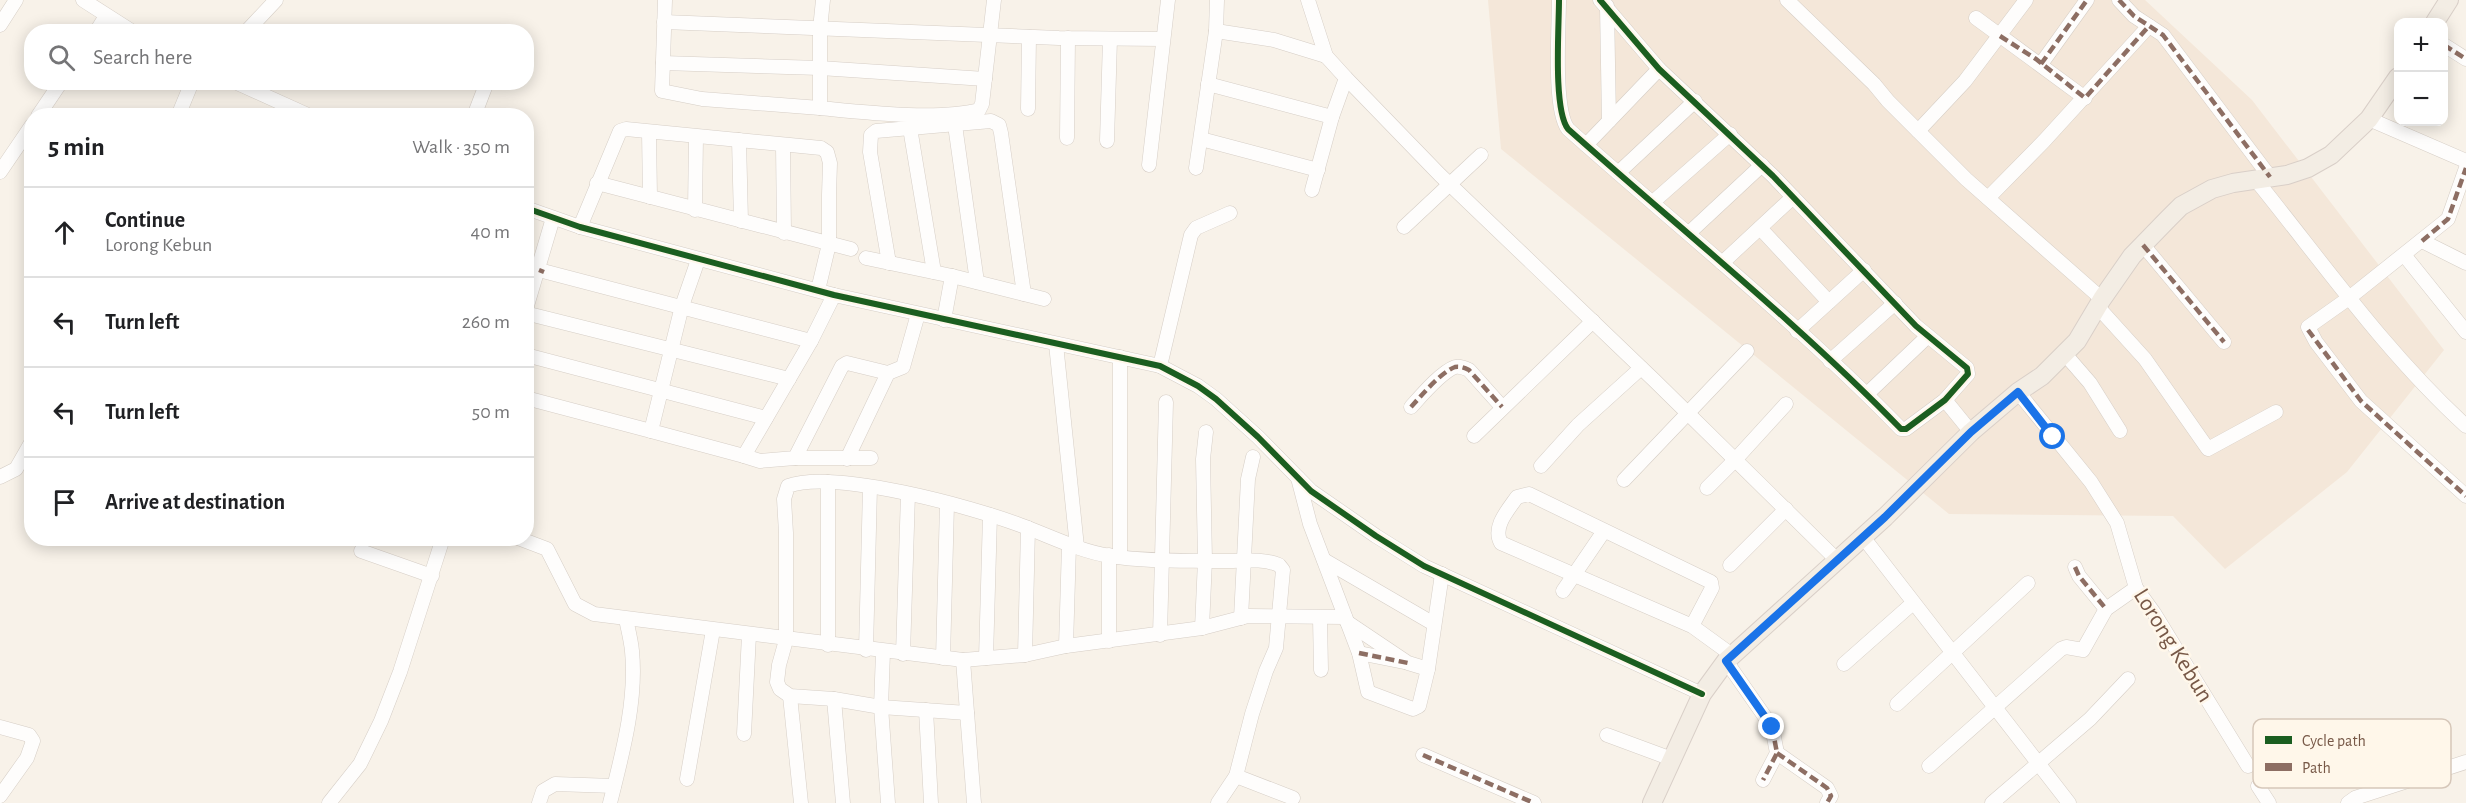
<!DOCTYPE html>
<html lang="en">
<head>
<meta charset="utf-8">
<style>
  :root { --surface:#fff; --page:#f2f2f2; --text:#202124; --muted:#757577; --line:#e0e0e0 }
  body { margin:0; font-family:"Alegreya Sans",sans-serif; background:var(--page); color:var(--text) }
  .controls { position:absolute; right:18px; top:18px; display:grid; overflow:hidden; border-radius:12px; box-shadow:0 3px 15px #0003 }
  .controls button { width:54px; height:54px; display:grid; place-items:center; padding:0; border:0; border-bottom:2px solid var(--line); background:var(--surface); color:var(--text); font:30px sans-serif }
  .stop { position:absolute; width:18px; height:18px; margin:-14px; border:4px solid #1a73e8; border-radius:50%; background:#fff }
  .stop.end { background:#1a73e8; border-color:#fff; box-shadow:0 2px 6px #0008 }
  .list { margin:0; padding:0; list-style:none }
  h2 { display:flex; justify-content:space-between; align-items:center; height:78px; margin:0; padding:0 24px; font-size:26px }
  h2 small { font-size:20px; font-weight:400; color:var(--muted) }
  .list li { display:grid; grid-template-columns:39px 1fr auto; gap:18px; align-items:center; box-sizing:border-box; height:90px; padding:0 24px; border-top:2px solid var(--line) }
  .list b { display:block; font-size:22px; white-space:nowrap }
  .list p { margin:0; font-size:20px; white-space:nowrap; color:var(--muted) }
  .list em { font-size:20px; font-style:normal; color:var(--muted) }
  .icon { flex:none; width:33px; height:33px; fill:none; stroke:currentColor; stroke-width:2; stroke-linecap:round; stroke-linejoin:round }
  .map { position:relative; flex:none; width:2466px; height:803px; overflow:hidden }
  .search { position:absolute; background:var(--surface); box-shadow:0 3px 15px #0003; left:24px; top:24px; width:510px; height:66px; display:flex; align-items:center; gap:15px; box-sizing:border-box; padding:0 21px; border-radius:24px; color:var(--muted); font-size:22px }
  .panel { position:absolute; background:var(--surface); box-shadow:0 3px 15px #0003; left:24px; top:108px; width:510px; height:438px; border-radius:24px }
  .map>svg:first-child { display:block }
  .residential { fill:#f4e7d9 }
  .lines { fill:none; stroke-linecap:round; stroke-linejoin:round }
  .minor-casing { stroke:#d6cec6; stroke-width:15 }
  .major-casing { stroke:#d9cfc8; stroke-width:20 }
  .minor { stroke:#fefdfc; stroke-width:14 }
  .major { stroke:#f3ede4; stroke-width:18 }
  .quiet { stroke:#8d6e63; stroke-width:4.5; stroke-dasharray:9 4.5; stroke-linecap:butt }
  .cycleway-casing { stroke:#fff7ea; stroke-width:10 }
  .cycleway { stroke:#1b5e20; stroke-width:6 }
  .route { stroke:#1a73e8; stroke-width:8 }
  .labels { text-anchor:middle; stroke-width:5; stroke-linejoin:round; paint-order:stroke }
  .street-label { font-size:24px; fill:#775847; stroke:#fff7ea }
  .key { fill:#fff7ea; stroke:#d6c7b9; stroke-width:1.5 }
  .key-label { font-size:16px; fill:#775847 }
</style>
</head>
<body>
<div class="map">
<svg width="2466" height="803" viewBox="0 0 2466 803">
  <rect width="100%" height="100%" fill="#f8f2e9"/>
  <polygon class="residential" points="1488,0 2145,0 2252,100 2444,350 2347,472 2225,569 2173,516 1949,514 1501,149"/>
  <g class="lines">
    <defs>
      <g id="minor">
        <polyline points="83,0 133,32"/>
        <polyline points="665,0 662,91 702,99 820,108"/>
        <path d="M823,0L820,29V108C862,112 938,121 979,110L982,104L994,0"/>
        <polyline points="1308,0 1326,56 1346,78 1440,175 1655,381 1837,560"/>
        <path d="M1559,0C1559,28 1553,109 1568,129C1679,228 1797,322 1901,429H1906L1945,400L1968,374L1967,368L1916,326L1773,176L1659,69L1600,0"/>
        <polyline points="1787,0 1874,84 1888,101 1966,179 2102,299"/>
        <polyline points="2119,0 2134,16 2163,35 2270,177"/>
        <polyline points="1607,6 1609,121"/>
        <polyline points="1976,18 2085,98"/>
        <polyline points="664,22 1059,38 1163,39"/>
        <polyline points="0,25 16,0"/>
        <polyline points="1216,31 1274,40 1326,56"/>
        <polyline points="96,32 106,16"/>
        <polyline points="246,32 276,0"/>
        <polyline points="2444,45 2466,59"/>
        <polyline points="663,63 820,68 985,79"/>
        <polyline points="2041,64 2087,0"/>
        <polyline points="235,82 310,116"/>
        <polyline points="1208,84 1332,117"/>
        <polyline points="1028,109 1029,37"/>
        <polyline points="38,116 61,82"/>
        <polyline points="178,116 192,82"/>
        <polyline points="474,116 487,82"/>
        <polyline points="2369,119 2466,161"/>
        <polyline points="955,125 977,282"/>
        <polyline points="910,128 934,272"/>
        <polyline points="1918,131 1965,81 2026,0"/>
        <polyline points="649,132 650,197"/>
        <polyline points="1067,138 1068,38"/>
        <polyline points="1201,139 1318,170"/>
        <polyline points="739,140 741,221"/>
        <polyline points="1107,141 1110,39"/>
        <polyline points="783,145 784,233"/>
        <polyline points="1586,145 1659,69"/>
        <polyline points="1149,165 1168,0"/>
        <polyline points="1196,168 1216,31 1217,0"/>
        <polyline points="2466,168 2448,219 2349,298 2308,327 2316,342 2361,401 2466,496"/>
        <polyline points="0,172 32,125"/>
        <polyline points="1618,173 1695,101"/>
        <path d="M2256,180C2324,264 2386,353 2466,426"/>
        <polyline points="597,183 851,249"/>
        <polyline points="1312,190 1332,117 1346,78"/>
        <polyline points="1988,198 2044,141 2149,26"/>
        <polyline points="1653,202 1730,134"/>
        <polyline points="526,208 580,227 834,295 1160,366 1198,386 1216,399 1258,437 1311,491 1376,536 1424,566 1702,694"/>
        <polyline points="695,210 696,137"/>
        <polyline points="580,227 620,131 626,129 821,148 827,152 830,163 829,195 829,244 818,290"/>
        <polyline points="1404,227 1481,155"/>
        <polyline points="1760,228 1829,302"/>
        <polyline points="1689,233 1762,165"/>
        <polyline points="2422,241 2466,263"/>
        <polyline points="2143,245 2224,342"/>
        <polyline points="2405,256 2466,332"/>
        <polyline points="866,258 952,276 1044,299"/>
        <polyline points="698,260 682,306 651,431 744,456 811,341 834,295"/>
        <polyline points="889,263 870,152 871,135 876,131 991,121 999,125 1001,133 1024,294"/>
        <polyline points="1722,263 1793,197"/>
        <polyline points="539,270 811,341"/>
        <polyline points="2097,306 2145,359 2208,449 2276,412"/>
        <polyline points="526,309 553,218"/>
        <polyline points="529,314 789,379"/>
        <polyline points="944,320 952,276"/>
        <polyline points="1797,331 1864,270"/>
        <polyline points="1056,344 1077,547"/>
        <polyline points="2064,353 2090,383 2120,431"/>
        <polyline points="526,355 766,418"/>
        <polyline points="1830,361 1895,303"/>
        <polyline points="1160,366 1191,235 1196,228 1230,213"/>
        <polyline points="2018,392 2091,482 2117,523 2136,588 2154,613 2248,766"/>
        <polyline points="1867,394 1928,336"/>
        <polyline points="526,398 651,431"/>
        <polyline points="1945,400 1971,432"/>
        <path d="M1411,407C1421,396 1441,372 1455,367C1460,366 1465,368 1469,370L1502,407"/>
        <polyline points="1474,436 1593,321"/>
        <polyline points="744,456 760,461 795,458 842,366 847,363 888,373 903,367 918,314"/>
        <polyline points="795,458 871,458"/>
        <polyline points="847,459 888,373"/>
        <polyline points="1541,466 1578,425 1641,368"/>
        <polyline points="0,477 16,469 32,441"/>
        <polyline points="1298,478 1310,524 1359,653 1368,692 1413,709 1419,706 1428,669 1442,574"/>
        <polyline points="1624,480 1747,351"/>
        <polyline points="1707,488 1735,460 1786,404"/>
        <polyline points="1863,537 2069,803"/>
        <polyline points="518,538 547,549 575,604 594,614 963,660 1025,655 1066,646 1202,628 1248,616 1345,617"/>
        <polyline points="361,551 432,576"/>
        <polyline points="1109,555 1109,641"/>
        <polyline points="1120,557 1120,357"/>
        <polyline points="1324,560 1434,624"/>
        <polyline points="1730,565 1786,509"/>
        <polyline points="2075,567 2079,576 2106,609"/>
        <polyline points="1563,591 1604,531"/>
        <polyline points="1241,618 1248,479 1253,457"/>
        <polyline points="1320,618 1321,670"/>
        <polyline points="1347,622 1408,663 1428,669"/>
        <path d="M1692,626L1712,588L1711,582L1529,494L1517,497C1508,510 1492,527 1501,543L1692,626L1732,655"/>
        <polyline points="1202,628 1205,560 1203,459 1206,432"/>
        <polyline points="1160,635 1166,402"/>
        <polyline points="828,645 828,482"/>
        <polyline points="1066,646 1069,545"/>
        <polyline points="866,650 870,487"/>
        <polyline points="883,652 881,707 888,803"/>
        <polyline points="1359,653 1404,662"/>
        <polyline points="903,654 908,494"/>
        <polyline points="1025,655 1028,528"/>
        <polyline points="943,658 947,504"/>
        <polyline points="986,658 990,515"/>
        <polyline points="963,660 974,803"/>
        <polyline points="1726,661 1772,727 1777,753 1763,780"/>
        <polyline points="1844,664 1913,603"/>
        <polyline points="790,696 801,803"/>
        <polyline points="834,699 843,803"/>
        <polyline points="1897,704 2028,583"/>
        <polyline points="926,710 931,803"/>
        <path d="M967,713L881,707L834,699L790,696L780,689L777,682L779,665L786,640V533L784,499L788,486C833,469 973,507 1020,525C1050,536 1079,551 1110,556C1148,562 1187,560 1225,561C1242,561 1263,558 1279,565L1283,570L1276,648L1266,671L1252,714L1236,776L1218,803"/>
        <polyline points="0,727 29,735 33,741 27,758 0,796"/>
        <polyline points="744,734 749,635"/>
        <polyline points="1607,735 1672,759"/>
        <polyline points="1777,753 1827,788 1831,796 1827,803"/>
        <polyline points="1423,755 1534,803"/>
        <polyline points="1929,766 2061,649 2066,647 2083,650 2106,609 2136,588"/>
        <polyline points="1236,776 1293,798"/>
        <polyline points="687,779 713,630"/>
        <polyline points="2258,786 2269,803"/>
        <polyline points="329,803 360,764 381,721 400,672 443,538"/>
        <polyline points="539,803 543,791 555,784 614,786"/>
        <path d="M610,803C622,755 637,701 632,651C631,640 628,629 626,619"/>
        <polyline points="1992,803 2090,719 2128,679"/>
        <polyline points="2348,803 2355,798 2466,762"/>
      </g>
      <g id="major">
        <polyline points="2435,22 2449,0"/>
        <polyline points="1652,803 1702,694 1726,661 1885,517 1971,432 2018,392 2042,376 2077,341 2102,299 2132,256 2168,219 2181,206 2212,189 2233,183 2287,175 2308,168 2331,155 2369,119 2398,77"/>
      </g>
    </defs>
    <use href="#minor" class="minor-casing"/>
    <use href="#major" class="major-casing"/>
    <use href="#minor" class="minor"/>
    <use href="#major" class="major"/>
    <g class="quiet">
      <polyline points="2119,0 2134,16 2163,35 2270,177"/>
      <polyline points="2000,36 2036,59 2085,98 2149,26"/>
      <polyline points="2444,45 2466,59"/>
      <polyline points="2041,64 2087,0"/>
      <polyline points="2422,241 2448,219 2466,168"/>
      <polyline points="2143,245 2224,342"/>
      <polyline points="539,270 544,272"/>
      <polyline points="2308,330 2361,401 2466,496"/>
      <path d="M1411,407C1421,396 1441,372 1455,367C1460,366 1465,368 1469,370L1502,407"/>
      <polyline points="2075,567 2079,576 2106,609"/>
      <polyline points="1359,653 1408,663"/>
      <polyline points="1726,661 1772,727 1777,753 1763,780"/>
      <polyline points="1777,753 1827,788 1831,796 1827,803"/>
      <polyline points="1423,755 1534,803"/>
    </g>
    <defs>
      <g id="cycleway">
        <path d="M1559,0C1559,28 1553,109 1568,129C1679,228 1797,322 1901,429H1906L1945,400L1968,374L1967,368L1916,326L1773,176L1659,69L1600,0"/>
        <polyline points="526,208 580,227 834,295 1160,366 1198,386 1216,399 1258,437 1311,491 1376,536 1424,566 1702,694"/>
      </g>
    </defs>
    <use href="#cycleway" class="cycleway-casing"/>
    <use href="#cycleway" class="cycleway"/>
  </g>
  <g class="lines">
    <polyline class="route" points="1772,727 1726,661 1885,517 1971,432 2018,392 2053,437"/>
  </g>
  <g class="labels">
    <g class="street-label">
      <text transform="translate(2174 645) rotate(58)" y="8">Lorong Kebun</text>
    </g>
  </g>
  <rect x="2253" y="719" width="198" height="69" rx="9" class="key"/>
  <rect x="2265" y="736" width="27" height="8" fill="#1b5e20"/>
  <rect x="2265" y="763" width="27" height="8" fill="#8d6e63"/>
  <g class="key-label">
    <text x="2302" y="746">Cycle path</text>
    <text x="2302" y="773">Path</text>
  </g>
</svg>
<div class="controls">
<button>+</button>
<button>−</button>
</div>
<div class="stop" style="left:2053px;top:437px"></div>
<div class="stop end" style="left:1772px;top:727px"></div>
<div class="search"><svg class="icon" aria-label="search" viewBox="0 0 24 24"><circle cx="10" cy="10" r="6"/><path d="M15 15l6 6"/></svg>Search here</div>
<section class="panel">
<h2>5 min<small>Walk · 350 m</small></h2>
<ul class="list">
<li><svg class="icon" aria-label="ahead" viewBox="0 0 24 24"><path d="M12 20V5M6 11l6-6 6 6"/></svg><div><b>Continue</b><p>Lorong Kebun</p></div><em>40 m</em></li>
<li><svg class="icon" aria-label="left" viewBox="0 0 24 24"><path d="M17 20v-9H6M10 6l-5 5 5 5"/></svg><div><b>Turn left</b></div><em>260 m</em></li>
<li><svg class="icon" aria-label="left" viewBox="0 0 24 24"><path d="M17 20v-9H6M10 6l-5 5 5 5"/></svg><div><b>Turn left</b></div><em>50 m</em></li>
<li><svg class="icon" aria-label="arrive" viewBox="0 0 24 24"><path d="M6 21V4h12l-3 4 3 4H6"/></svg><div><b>Arrive at destination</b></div></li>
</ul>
</section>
</div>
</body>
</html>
